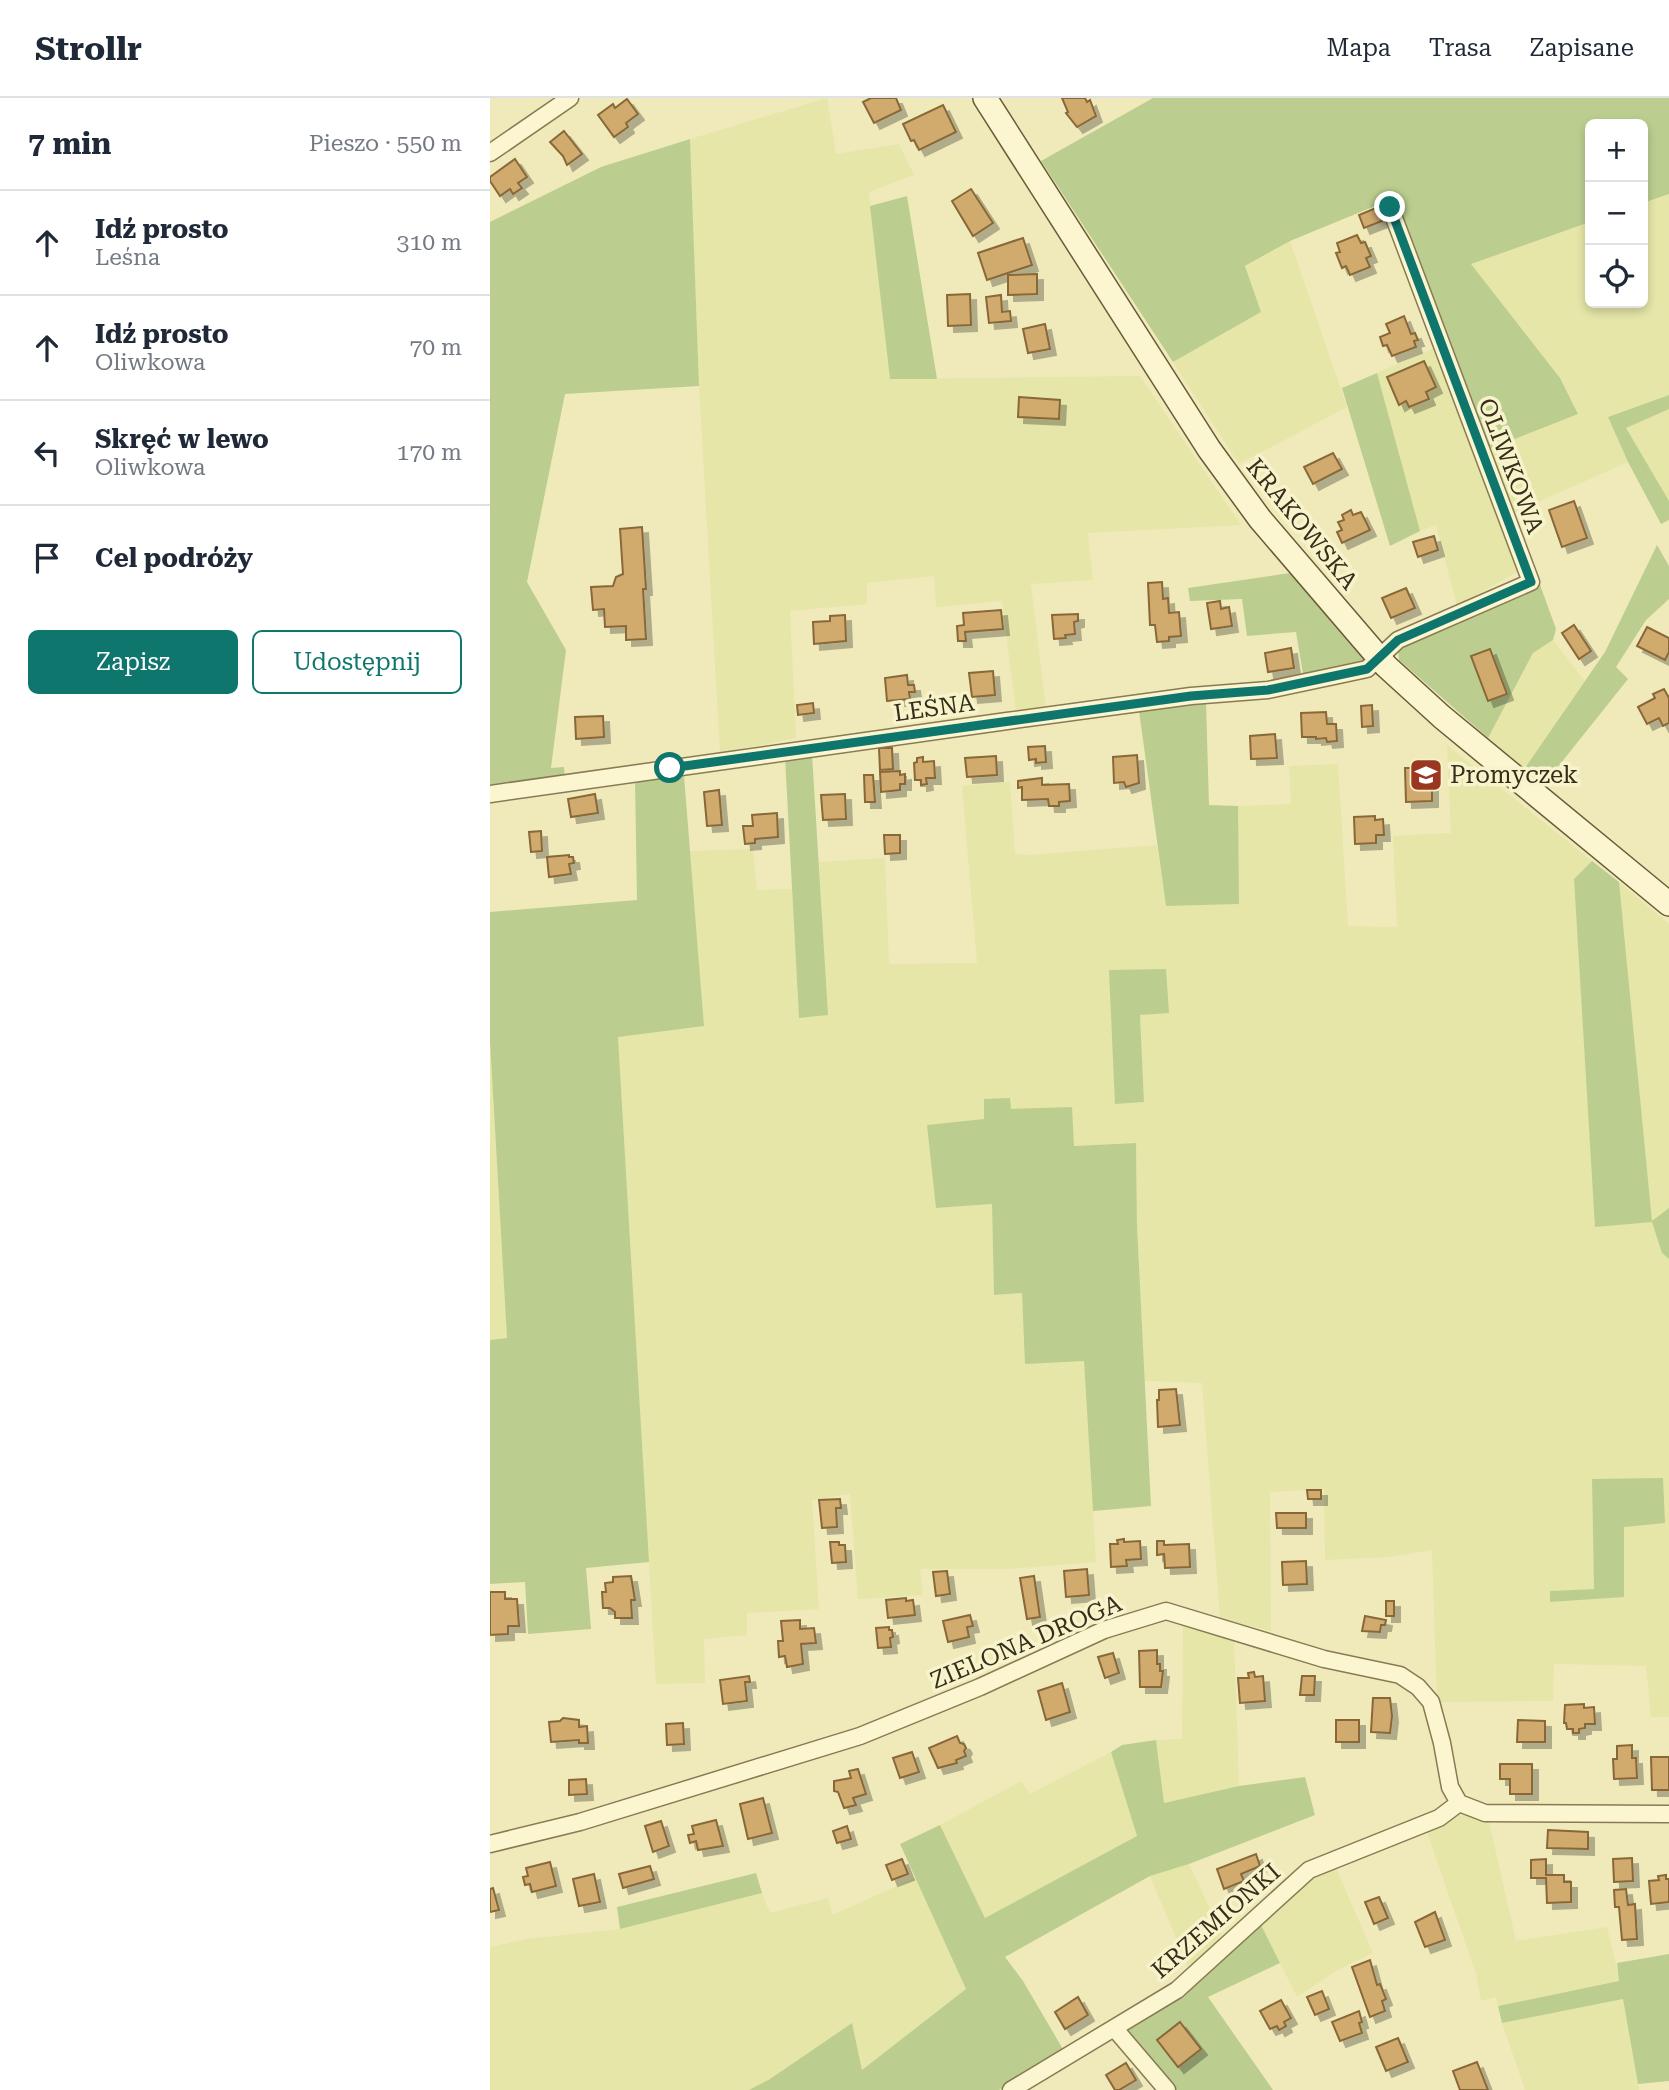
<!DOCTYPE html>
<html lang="pl">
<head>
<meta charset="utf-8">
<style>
  :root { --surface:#fff; --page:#f6f6f7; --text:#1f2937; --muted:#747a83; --line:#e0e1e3; --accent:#0f766e }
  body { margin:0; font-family:"Roboto Serif",serif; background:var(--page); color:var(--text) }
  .controls { position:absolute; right:21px; top:21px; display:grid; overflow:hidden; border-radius:10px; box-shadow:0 4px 10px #0003 }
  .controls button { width:63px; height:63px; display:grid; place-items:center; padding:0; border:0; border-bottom:2px solid var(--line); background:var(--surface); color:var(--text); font:35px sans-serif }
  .stop { position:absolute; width:21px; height:21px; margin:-16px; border:5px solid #0f766e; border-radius:50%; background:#fff }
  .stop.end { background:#0f766e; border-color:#fff; box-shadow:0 2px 7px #0008 }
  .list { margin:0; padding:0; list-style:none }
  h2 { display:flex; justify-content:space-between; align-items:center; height:91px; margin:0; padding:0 28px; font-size:30px }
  h2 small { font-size:23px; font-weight:400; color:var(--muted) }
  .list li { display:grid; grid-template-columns:46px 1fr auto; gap:21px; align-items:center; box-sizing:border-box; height:105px; padding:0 28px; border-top:2px solid var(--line) }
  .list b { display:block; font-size:26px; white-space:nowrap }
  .list p { margin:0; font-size:23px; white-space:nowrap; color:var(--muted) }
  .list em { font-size:23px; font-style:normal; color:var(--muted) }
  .actions { display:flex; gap:14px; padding:21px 28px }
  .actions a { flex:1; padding:16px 0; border:2px solid var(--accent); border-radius:10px; text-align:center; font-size:24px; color:var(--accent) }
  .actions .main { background:var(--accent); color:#fff }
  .icon { flex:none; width:38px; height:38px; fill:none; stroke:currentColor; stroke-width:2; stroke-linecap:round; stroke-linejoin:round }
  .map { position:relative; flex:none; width:1179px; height:1992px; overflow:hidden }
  header { display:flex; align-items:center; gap:42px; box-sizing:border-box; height:98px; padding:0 35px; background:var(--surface); border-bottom:2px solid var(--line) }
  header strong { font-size:33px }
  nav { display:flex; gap:38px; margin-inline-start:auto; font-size:24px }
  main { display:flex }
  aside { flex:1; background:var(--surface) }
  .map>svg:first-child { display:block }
  .farmland { fill:#e5e6a8; fill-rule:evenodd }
  .green { fill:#bbce8f }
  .building { fill:#d1aa6e; stroke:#896839; stroke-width:2; filter:url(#shadow) }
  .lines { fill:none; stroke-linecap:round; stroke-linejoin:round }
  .street-casing { stroke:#887a54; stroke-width:19 }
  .secondary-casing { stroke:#6a5a38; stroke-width:26 }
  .street { stroke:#fbf6cf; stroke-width:16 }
  .secondary { stroke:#fbf6cf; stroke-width:23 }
  .route { stroke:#0f766e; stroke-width:9 }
  .labels { text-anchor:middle; stroke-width:7; stroke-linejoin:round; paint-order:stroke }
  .street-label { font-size:24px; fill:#362d1a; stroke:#f7f3cb }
  .poi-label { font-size:24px; fill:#362d1a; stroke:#f7f3cb; text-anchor:start }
</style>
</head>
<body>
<header>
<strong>Strollr</strong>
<nav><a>Mapa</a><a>Trasa</a><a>Zapisane</a></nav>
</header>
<main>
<aside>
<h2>7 min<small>Pieszo · 550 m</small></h2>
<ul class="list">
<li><svg class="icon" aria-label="ahead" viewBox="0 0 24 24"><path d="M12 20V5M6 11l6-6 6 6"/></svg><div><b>Idź prosto</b><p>Leśna</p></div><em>310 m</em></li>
<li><svg class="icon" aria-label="ahead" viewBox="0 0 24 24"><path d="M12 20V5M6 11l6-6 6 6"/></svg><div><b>Idź prosto</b><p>Oliwkowa</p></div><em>70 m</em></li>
<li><svg class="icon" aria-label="left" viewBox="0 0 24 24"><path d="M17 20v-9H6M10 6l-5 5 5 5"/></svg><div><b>Skręć w lewo</b><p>Oliwkowa</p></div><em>170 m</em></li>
<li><svg class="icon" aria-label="arrive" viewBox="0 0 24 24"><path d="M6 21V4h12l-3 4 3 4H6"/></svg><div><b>Cel podróży</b></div></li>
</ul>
<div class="actions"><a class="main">Zapisz</a><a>Udostępnij</a></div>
</aside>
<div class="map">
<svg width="1179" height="1992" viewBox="0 0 1179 1992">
  <defs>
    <filter id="shadow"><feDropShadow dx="6" dy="6" stdDeviation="0" flood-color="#0004"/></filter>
  </defs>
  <rect width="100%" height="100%" fill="#f0eabb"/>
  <g class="farmland">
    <polygon points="337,0 346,56 409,46 424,77 379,94 400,281 650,278 751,427 598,435 603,482 541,486 556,611 526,614 512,503 446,509 444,478 377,485 377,506 300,513 306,640 230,655 209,288 200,41"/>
    <polygon points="1179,96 1179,297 1118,319 1138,364 1021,416 997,352 1088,315 1070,280 980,166 1100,124 1100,205 1153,205 1153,105"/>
    <polygon points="800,143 857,309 749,366 683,264 771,214 755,169"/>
    <polygon points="946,249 1028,473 967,508 946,427 930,433 887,275"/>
    <polygon points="1179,311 1179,403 1135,330"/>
    <polygon points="1063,542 1095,583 1035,670 998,640 1043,555"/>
    <path d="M957,647L1102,763L1084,781L1106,1129L1162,1123L1129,784L1179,826V1110L1162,1124L1172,1155L1179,1161V1619H1161L1156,1568L1064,1566L1063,1603L947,1604L942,1452L900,1459L835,1462L834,1391L780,1394L781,1533L730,1520L712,1285L655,1283L647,1128L646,1045L583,1048L520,1011V1000L495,1021L446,1110L502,1106L504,1197L532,1195L594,1263L606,1464L521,1471H430L433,1497L368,1501L360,1396L322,1402L329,1511L257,1515V1537L214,1541L215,1585L166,1586L128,938L214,928L200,753L263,751L267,792L302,791L309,920L337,917L329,764L395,760L399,866L487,865L472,688L520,684L525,756L539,757L667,747L676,808L748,806V708L801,706L799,668L848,666L858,828L907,829L903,738L961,735ZM620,872H676L650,917L654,1004L625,1006ZM1102,1381L1134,1498L1061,1504L1060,1493L1104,1491Z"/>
    <polygon points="0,944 17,1240 0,1242"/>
    <polygon points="693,1527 744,1538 749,1688 674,1705 666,1642 692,1641"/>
    <polygon points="621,1654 648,1738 495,1820 450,1727 531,1683 540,1696"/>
    <polygon points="967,1717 998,1719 1026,1843 1117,1829 1130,1883 1008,1908 1006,1899 991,1903 986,1876 936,1731"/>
    <polygon points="699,1766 732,1837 699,1871 660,1778"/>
    <polygon points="845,1768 883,1855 846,1873 807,1899 770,1825 822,1776"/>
    <polygon points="427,1779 476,1891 372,1973 362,1925 280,1981 259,1992 0,1992 0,1849 37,1841 130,1831 272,1795 280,1815 338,1800 342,1817"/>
    <polygon points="1133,1901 1149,1992 1035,1992 1012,1925"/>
  </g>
  <g class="green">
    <polygon points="663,0 1179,0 1179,96 1153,105 1153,26 1100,26 1100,124 981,166 1070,280 1088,316 997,352 902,101 800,143 755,168 771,214 683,264 551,63"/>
    <polygon points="200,41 209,288 75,296 37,484 76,552 61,670 74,669 75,680 0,691 0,124 111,69"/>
    <polygon points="417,98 447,281 400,281 380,108"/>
    <polygon points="887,275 930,433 900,448 852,290"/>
    <polygon points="1179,297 1179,311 1136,330 1179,403 1179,422 1171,426 1138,364 1118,319"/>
    <polygon points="1167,447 1179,468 1179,501 1156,522 1126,569 1138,581 1055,685 1035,670 1115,554"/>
    <polygon points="800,475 876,564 813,576 806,534 757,538 752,501 700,503 698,490"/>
    <polygon points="1049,484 1066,531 1063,542 1043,555 998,640 909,562 908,549"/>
    <polygon points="716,604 719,707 748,708 749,806 676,808 649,613"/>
    <polygon points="322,656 338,917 309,920 295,659"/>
    <polygon points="194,678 214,928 128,939 159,1464 96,1470 101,1531 38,1536 35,1484 0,1486 0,1242 17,1240 0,944 0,814 147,802 145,683"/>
    <polygon points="1102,763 1129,784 1162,1123 1179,1110 1179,1161 1172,1155 1162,1124 1105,1129 1084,781"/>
    <polygon points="676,871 679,915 650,917 654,1004 625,1006 619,872"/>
    <polygon points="520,1000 521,1011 582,1009 584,1048 646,1045 647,1128 661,1408 603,1413 594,1263 535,1266 532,1195 504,1197 502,1106 446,1110 437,1027 494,1021 494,1001"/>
    <polygon points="1173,1380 1175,1425 1134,1429 1134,1499 1060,1504 1060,1493 1104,1491 1102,1381"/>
    <polygon points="666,1642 674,1705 749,1688 815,1679 825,1717 699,1766 660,1778 515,1859 533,1883 574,1953 509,1992 259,1992 280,1981 362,1925 372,1972 476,1891 410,1746 450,1727 495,1820 647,1738 621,1654 632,1647"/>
    <polygon points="266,1775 272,1795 130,1831 127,1809"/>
    <polygon points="770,1825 790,1865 718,1899 783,1992 685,1992 634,1933 708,1885"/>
    <polygon points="1179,1856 1179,1983 1148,1986 1133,1901 1012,1925 1008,1908 1129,1883 1127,1865"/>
  </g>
  <g class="building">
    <polygon points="381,0 406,0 411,12 384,25 373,4"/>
    <polygon points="572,0 595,0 597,4 600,2 606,18 587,29 576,15 578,14"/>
    <polygon points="137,1 148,16 136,25 138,29 124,39 108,17 123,6 125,10"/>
    <polygon points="453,7 466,34 429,52 424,42 421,43 413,26"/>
    <polygon points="74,33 92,56 77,67 73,58 60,44"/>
    <polygon points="25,61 37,79 28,85 32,90 23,96 20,91 10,98 0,83 0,79"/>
    <polygon points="481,91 503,125 483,138 462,103"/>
    <polygon points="886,110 892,123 874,130 869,117"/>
    <polygon points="867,137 871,145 875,144 881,158 876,160 880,169 860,177 856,168 852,170 846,155 850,154 847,145"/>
    <polygon points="533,140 542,167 497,182 488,155"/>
    <polygon points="547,176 547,196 518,197 518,177"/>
    <polygon points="480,196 481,227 458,228 457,197"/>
    <polygon points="511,197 512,214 520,213 521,223 499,225 496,199"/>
    <polygon points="914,218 921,236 925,235 928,242 924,243 926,249 902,258 897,247 893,248 890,239 900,235 896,226"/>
    <polygon points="555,226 560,251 538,255 533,231"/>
    <polygon points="934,263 946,289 936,294 939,301 919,309 916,303 909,307 897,279"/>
    <polygon points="529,299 570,302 569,321 528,319"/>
    <polygon points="843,355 852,371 823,386 814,369"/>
    <polygon points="1084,403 1097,440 1072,449 1059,412"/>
    <polygon points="861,412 863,417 871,414 880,432 852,445 847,434 852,432 848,424 854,422 852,417"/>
    <polygon points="152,429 156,491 153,491 156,541 136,542 136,528 115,529 114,511 103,512 101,489 123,488 126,479 133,476 130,431"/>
    <polygon points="944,438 948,452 928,459 923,444"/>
    <polygon points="672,484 673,501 678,500 679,515 689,514 691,538 679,539 679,543 667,544 665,527 660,527 658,485"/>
    <polygon points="916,490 925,510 901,520 892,500"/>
    <polygon points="730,503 731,511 739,509 742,528 721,531 717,505"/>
    <polygon points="511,512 513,531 475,534 476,543 468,543 467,528 474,527 473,515"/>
    <polygon points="588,516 588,523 584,524 585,536 575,537 576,540 564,541 562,517"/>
    <polygon points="355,517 356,543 324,546 323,524 340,523 340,518"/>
    <polygon points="1084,527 1101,553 1089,561 1072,535"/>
    <polygon points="1157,529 1179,540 1179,554 1175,562 1147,548"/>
    <polygon points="801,550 804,570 778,574 775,555"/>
    <polygon points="1000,551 1017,596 998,603 981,558"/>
    <polygon points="503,573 505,597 482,599 479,575"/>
    <polygon points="417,577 418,587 424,587 425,594 419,594 420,601 397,603 395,580"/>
    <polygon points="1174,591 1179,600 1179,625 1173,628 1169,620 1157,626 1148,609 1165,600 1163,596"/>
    <polygon points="323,605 324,615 308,617 307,607"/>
    <polygon points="882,607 883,628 872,629 871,608"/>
    <polygon points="836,614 837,626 846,626 847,643 837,644 836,640 826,641 826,639 812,639 811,615"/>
    <polygon points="113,618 114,639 86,641 85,619"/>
    <polygon points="785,636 787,660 761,661 760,638"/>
    <polygon points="555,648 556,664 546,665 546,661 539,662 538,649"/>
    <polygon points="389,650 402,650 403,671 390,672"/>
    <polygon points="647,657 649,685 636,689 634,684 624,685 623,659"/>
    <polygon points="506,658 507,677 477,679 475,660"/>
    <polygon points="433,659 433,664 444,663 445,680 436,680 437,686 431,687 431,682 425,682 424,665 427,664 427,660"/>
    <polygon points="915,670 930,670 930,674 942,674 942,703 916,704"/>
    <polygon points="410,673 410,677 415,676 415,686 410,686 410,692 391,694 390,674"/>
    <polygon points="374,677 383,677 385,704 375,704"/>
    <polygon points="552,680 552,687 579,686 580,703 569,704 569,708 559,708 558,701 532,702 532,689 528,690 528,683"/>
    <polygon points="229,692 232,727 217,728 214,694"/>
    <polygon points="105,696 108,715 81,719 78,701"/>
    <polygon points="355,696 356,721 333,722 331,697"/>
    <polygon points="287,715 288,739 265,741 265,745 255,746 253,728 263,728 262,717"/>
    <polygon points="885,718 885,722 893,721 894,737 886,737 886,745 865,746 864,719"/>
    <polygon points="51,733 52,753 41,754 39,734"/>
    <polygon points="394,737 410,737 410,755 395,756"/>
    <polygon points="79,757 79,759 83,759 84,765 79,766 81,776 59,779 57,759"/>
    <polygon points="686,1291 690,1327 668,1329 667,1302 669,1302 669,1292"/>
    <polygon points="817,1392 831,1392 831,1401 818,1401"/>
    <polygon points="350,1401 351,1410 346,1410 347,1429 332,1430 329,1402"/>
    <polygon points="786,1415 816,1415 816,1430 787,1430"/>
    <polygon points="634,1441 634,1444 650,1443 651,1461 636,1462 637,1468 621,1469 620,1446 628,1446 627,1442"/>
    <polygon points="667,1443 674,1443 674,1447 699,1446 700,1469 675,1470 674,1456 667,1457"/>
    <polygon points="340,1444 349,1444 349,1447 355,1447 356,1464 342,1465"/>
    <polygon points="816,1463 817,1486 793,1487 792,1464"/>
    <polygon points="597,1471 599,1497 576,1499 574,1473"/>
    <polygon points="457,1473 460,1496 446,1498 443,1474"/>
    <polygon points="141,1478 145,1502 141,1502 142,1520 125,1520 125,1514 120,1510 113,1510 112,1494 116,1494 115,1485 123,1484 123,1479"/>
    <polygon points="544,1478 550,1519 537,1521 530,1480"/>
    <polygon points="0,1494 15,1494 15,1501 27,1501 29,1528 18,1528 18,1536 0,1537"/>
    <polygon points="416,1500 416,1503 423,1502 425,1517 398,1520 396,1502"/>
    <rect x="896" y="1503" width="8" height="15"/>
    <polygon points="480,1517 483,1528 477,1529 479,1539 458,1544 453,1523"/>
    <polygon points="875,1518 896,1522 895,1527 891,1527 890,1534 872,1533"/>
    <polygon points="310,1522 310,1531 324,1530 326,1545 311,1546 313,1566 297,1569 295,1558 289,1559 288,1543 293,1543 291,1523"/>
    <polygon points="399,1529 399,1532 402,1532 403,1539 400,1540 401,1549 388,1550 386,1530"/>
    <polygon points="667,1552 667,1566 670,1566 670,1573 673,1573 671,1589 650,1589 649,1553"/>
    <polygon points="623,1555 629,1575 615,1580 608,1559"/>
    <polygon points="764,1574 765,1579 773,1578 775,1603 750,1605 748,1580 759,1580 758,1575"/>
    <polygon points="259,1578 260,1584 255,1584 257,1603 233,1606 230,1582"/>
    <polygon points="812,1578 825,1578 824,1597 810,1597"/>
    <polygon points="572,1585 580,1614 556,1622 548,1593"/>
    <polygon points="883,1600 900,1600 902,1618 900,1635 881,1634"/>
    <polygon points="1094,1606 1094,1610 1104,1609 1105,1626 1095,1626 1095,1630 1089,1631 1089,1635 1083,1635 1083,1631 1077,1631 1076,1625 1074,1625 1075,1607"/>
    <polygon points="73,1620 89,1622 89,1629 97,1628 98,1645 89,1645 89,1642 61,1644 59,1624 70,1623"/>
    <rect x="846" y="1622" width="23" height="22"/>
    <polygon points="1028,1622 1055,1623 1055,1644 1027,1644"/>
    <polygon points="193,1625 194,1646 177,1647 176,1626"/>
    <polygon points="467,1638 470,1645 474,1646 476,1650 474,1653 476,1658 466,1662 467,1665 448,1670 439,1650"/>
    <polygon points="1142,1647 1142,1660 1146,1660 1147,1680 1124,1681 1123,1661 1127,1661 1127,1648"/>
    <polygon points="422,1654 429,1674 410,1680 403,1660"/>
    <polygon points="1161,1659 1179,1659 1179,1692 1162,1692"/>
    <polygon points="1010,1666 1042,1666 1042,1696 1020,1696 1020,1681 1010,1681"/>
    <polygon points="368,1671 376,1696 363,1700 366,1707 354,1710 348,1694 344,1693 344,1683 361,1680 359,1673"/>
    <polygon points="96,1681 97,1696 79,1697 79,1682"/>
    <polygon points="273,1700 282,1735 258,1741 250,1706"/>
    <polygon points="226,1722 233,1748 208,1752 206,1743 200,1745 198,1737 204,1736 202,1728"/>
    <polygon points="171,1723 179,1748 163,1754 155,1728"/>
    <polygon points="357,1728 361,1741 347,1745 343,1733"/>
    <polygon points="1058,1732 1098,1734 1098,1751 1057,1750"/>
    <polygon points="766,1756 770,1768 751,1776 754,1783 734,1791 727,1771"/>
    <polygon points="1142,1760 1143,1783 1124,1784 1123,1761"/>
    <polygon points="412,1761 418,1776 402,1782 396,1767"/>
    <polygon points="1056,1761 1056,1777 1074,1777 1074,1784 1081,1784 1081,1804 1057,1805 1056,1780 1041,1780 1041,1762"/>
    <polygon points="60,1764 66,1788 42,1794 40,1786 35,1787 33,1779 38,1778 36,1770"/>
    <polygon points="160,1768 164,1781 133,1790 129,1776"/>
    <polygon points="104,1776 110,1804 89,1808 83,1781"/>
    <polygon points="1176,1777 1176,1781 1179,1781 1179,1804 1161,1806 1159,1783 1169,1782 1168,1778"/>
    <polygon points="3,1790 9,1812 0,1814 0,1791"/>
    <polygon points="1136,1791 1138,1807 1145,1806 1147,1841 1132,1842 1129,1809 1125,1809 1124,1792"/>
    <polygon points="889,1799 898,1820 884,1826 875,1804"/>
    <polygon points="945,1814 955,1842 935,1849 925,1824"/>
    <polygon points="880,1862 887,1887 890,1886 896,1901 892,1903 895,1913 880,1919 862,1869"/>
    <polygon points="832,1893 839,1911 825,1917 817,1899"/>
    <polygon points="588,1899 598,1917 575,1931 565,1914"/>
    <polygon points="791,1902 801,1920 794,1924 796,1928 789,1932 787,1928 780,1931 770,1913"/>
    <polygon points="869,1913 872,1924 869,1925 872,1935 850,1943 842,1924"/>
    <polygon points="690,1924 711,1951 688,1969 667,1942"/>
    <polygon points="908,1940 918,1964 896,1973 886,1949"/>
    <polygon points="987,1964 998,1992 970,1992 963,1973"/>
    <polygon points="636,1965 646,1982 629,1992 625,1992 616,1977"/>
  </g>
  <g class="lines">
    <defs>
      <g id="street">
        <polyline points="0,55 80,0"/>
        <polyline points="0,696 517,623 701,598 778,592 849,577 877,571 908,542 1041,484 900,109"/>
        <polyline points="0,1746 90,1724 370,1638 490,1589 614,1532 676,1513 834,1561 910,1577 928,1589 941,1604 952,1645 960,1689 969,1705 995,1715 1179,1716"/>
        <polyline points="625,1931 677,1992"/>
        <polyline points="521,1992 687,1892 819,1772 949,1720 969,1705"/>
      </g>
      <polyline id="secondary" points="495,0 719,351 770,421 896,568 952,619 1179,806"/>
    </defs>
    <use href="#street" class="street-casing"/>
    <use href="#secondary" class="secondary-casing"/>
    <use href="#street" class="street"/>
    <use href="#secondary" class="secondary"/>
  </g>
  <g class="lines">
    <polyline class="route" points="180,670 701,598 778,592 877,571 908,542 1041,484 900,109"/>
  </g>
  <defs>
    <symbol id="school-square" viewBox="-11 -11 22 22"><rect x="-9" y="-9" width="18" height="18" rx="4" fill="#9b3721" stroke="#f7f3cb"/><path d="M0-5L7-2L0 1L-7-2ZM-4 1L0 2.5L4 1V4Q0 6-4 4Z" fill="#fff"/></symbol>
  </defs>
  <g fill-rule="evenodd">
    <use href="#school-square" x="917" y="658" width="38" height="38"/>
  </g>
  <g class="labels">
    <g class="street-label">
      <text transform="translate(1021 368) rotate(69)" y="8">OLIWKOWA</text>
      <text transform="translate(812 426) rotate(51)" y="8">KRAKOWSKA</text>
      <text transform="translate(444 610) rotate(-8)" y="8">LEŚNA</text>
      <text transform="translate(536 1544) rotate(-23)" y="8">ZIELONA DROGA</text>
      <text transform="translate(726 1823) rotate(-41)" y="8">KRZEMIONKI</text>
    </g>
    <g class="poi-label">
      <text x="960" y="685">Promyczek</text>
    </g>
  </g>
</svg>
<div class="controls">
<button>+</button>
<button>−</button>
<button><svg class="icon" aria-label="locate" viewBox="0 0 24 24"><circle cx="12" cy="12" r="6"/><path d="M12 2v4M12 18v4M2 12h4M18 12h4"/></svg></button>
</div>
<div class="stop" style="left:180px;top:670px"></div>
<div class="stop end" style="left:900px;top:109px"></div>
</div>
</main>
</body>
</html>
